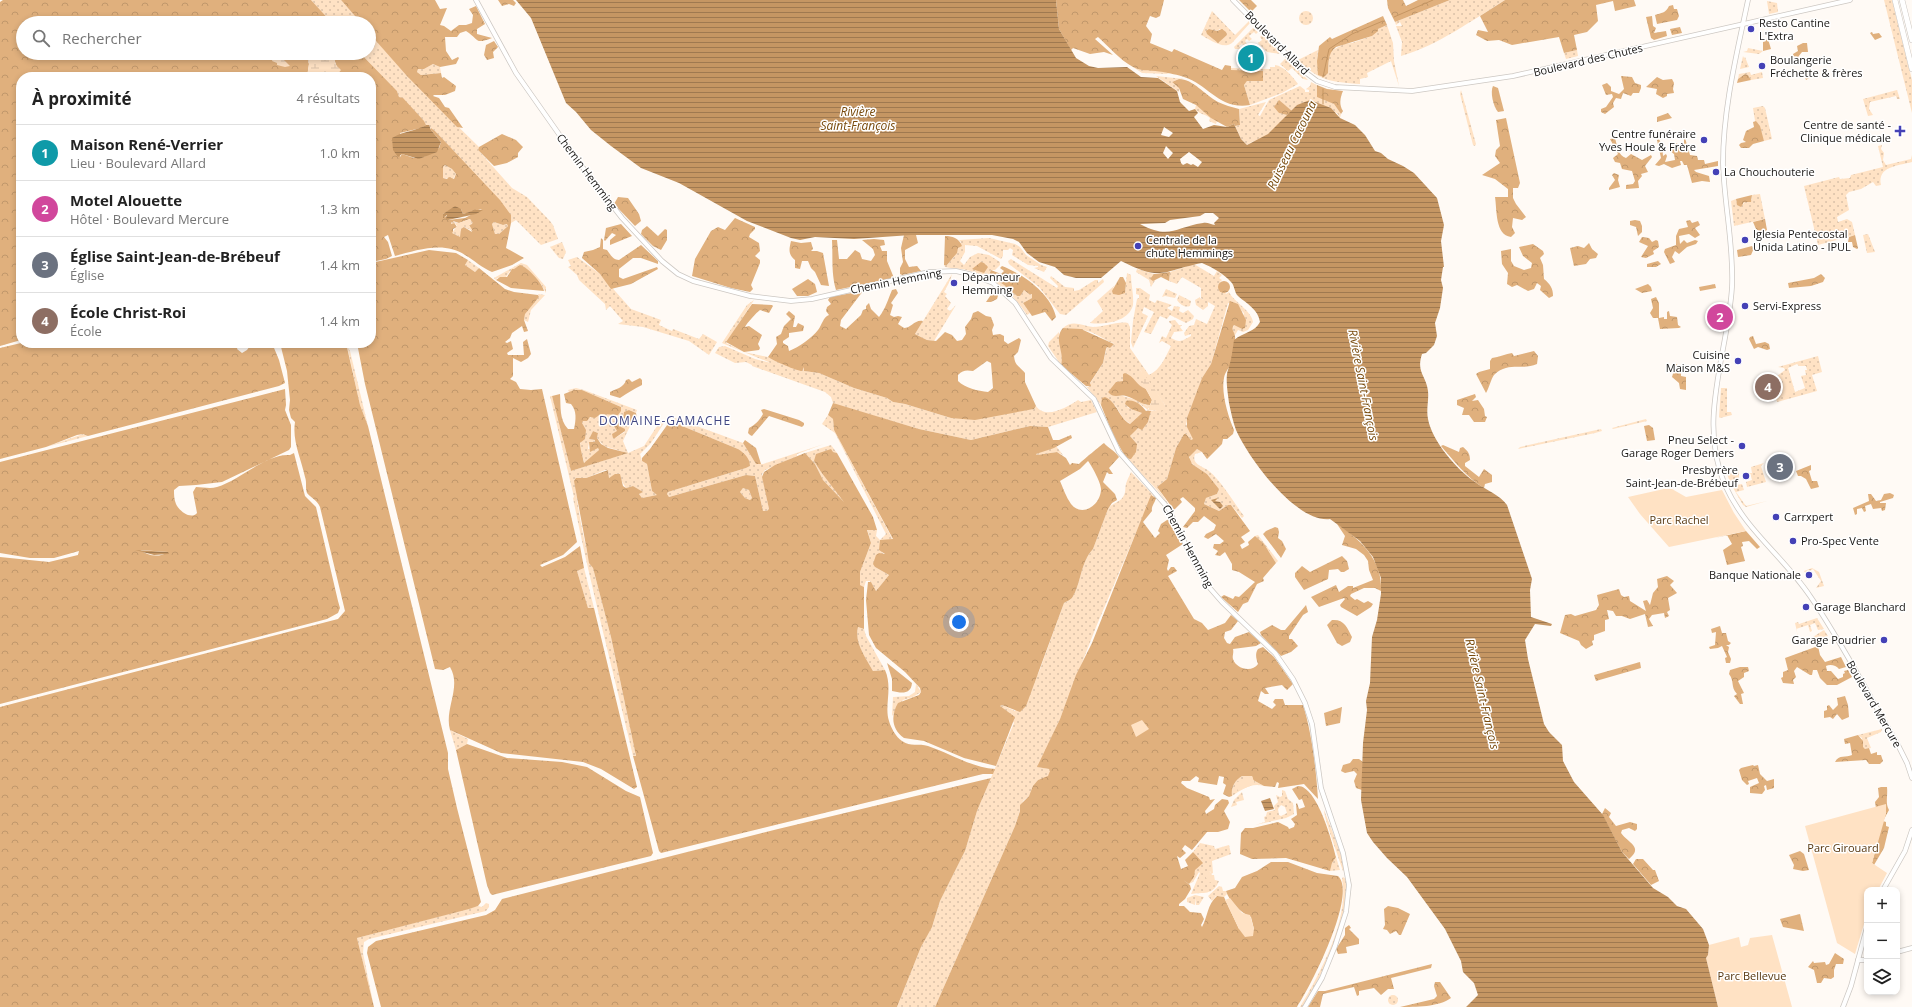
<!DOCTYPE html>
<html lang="fr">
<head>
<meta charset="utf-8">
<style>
  :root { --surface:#fff; --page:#f6f6f6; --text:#222; --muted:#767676; --line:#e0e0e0; --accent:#4441b6 }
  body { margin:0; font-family:"Open Sans",sans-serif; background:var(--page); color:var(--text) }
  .controls { position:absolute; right:12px; bottom:12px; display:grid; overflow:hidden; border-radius:8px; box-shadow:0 2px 6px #0003 }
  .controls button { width:36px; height:36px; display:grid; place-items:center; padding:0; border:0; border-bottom:1px solid var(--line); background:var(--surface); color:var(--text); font:20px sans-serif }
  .you { position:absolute; left:959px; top:622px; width:14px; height:14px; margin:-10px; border:3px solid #fff; border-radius:50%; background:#1a73e8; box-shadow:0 0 0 6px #1a73e833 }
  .badge { display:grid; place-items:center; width:26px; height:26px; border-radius:50%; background:var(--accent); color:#fff; font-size:13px; font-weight:700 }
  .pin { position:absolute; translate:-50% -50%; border:2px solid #fff; box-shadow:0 1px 4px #0006 }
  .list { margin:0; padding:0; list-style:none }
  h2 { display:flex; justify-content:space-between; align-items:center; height:52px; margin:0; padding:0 16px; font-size:17px }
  h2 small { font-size:13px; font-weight:400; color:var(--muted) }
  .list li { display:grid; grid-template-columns:26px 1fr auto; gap:12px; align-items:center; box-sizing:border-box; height:56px; padding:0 16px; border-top:1px solid var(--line) }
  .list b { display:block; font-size:15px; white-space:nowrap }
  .list p { margin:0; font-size:13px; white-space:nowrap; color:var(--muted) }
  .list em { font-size:13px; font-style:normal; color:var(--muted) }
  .icon { flex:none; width:22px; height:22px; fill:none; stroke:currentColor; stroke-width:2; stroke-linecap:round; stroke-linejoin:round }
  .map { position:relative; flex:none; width:1912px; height:1007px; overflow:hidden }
  .search { position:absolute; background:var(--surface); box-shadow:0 2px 6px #0003; left:16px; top:16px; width:360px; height:44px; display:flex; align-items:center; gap:10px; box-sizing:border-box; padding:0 14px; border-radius:22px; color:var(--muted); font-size:15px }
  .panel { position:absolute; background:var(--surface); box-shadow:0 2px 6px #0003; left:16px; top:72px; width:360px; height:276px; border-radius:16px }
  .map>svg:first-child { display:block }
  .grass { fill:url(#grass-dots); fill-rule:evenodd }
  .forest { fill:url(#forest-crowns); fill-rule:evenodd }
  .wetland { fill:url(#wetland-marsh) }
  .park { fill:#ffe2c4 }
  .water { fill:url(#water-rules); fill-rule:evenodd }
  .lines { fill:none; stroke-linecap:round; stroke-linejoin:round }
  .stream { stroke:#c59663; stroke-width:1 }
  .minor-casing { stroke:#cdc8c3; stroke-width:5.5 }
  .major-casing { stroke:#cdc8c3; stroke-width:6 }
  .minor { stroke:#fff; stroke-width:4 }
  .major { stroke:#fff; stroke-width:5 }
  .poi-dot { fill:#4441b6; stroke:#fff; stroke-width:1.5 }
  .labels { text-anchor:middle; stroke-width:3; stroke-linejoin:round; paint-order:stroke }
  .poi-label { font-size:11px; fill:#191715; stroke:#fff; text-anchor:start }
  .street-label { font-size:11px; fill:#191715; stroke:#fff }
  .park-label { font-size:11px; fill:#57370f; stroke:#fff }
  .water-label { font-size:12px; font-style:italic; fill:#784a0c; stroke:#fff }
  .neighbourhood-label { font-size:12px; letter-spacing:1px; fill:#404682; stroke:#fff }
</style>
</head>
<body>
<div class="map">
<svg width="1912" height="1007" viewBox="0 0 1912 1007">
  <defs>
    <pattern id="grass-dots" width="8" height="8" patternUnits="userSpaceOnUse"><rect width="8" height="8" fill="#ffe2c4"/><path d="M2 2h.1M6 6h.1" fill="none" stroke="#dac1a8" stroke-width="1.8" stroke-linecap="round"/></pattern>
    <pattern id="forest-crowns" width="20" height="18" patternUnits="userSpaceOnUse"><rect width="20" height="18" fill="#e0b07d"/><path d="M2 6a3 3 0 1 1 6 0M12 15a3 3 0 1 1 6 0" fill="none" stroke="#c0976b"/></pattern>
    <pattern id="wetland-marsh" width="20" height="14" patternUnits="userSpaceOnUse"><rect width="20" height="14" fill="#ffe2c4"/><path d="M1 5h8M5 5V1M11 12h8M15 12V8" fill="none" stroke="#dac1a8"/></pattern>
    <pattern id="water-rules" width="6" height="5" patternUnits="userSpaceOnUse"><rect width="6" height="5" fill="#c59663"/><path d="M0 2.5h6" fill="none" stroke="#9f7950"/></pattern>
  </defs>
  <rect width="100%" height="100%" fill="#fffaf5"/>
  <g class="grass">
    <polygon points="311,0 341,0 361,23 350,23 345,20 334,23 323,14"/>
    <path d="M1450,0H1505C1472,20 1439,45 1401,56L1402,42L1396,26H1402L1400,22L1396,25L1395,22Z"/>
    <polygon points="1884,0 1892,0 1912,80 1912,113"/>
    <polygon points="1767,1 1777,3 1778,12 1769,14"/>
    <path d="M1212,11L1235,35L1249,21L1250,23L1232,43C1223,50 1209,39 1201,35ZM1209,29L1217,31L1220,29L1227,35L1218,42L1215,41Z"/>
    <circle cx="1306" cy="18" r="7"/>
    <path d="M1387,25L1393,43L1394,61L1399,86L1391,61L1367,73L1368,77L1360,79V84C1331,82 1319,81 1298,60L1318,50L1317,61L1328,73L1329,57L1331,51L1344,44L1352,43L1372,36L1378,29Z"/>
    <polygon points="1253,28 1258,32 1256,34 1254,32 1249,36 1252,39 1249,41 1247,39 1245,41 1247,44 1244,46 1242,44 1239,46 1242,49 1235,49 1234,47"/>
    <polygon points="369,33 427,96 479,147 478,150 512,188 527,197 550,221 553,225 558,239 541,245 516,220 511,223 511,219 435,131 426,125 399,97 397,91 360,53 369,53"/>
    <polygon points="1262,35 1263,35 1281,54 1267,52 1258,43 1262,40 1260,37"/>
    <polygon points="1748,48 1763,51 1759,54 1743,52 1747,51"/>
    <polygon points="1577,50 1578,56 1566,59 1564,53"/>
    <polygon points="1743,56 1744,58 1745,57 1749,67 1740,69"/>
    <polygon points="1285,59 1287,59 1308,80 1303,79 1292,68 1288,71 1280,64"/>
    <polygon points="433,64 440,67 441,73 421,75 417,72 418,69 424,69"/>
    <path d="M1275,65C1284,66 1293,77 1298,84L1282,93L1250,105L1244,85L1247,81L1255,80L1231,70V68L1270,69V67H1275Z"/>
    <path d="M1133,67C1144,71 1159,68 1169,74L1142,73Z"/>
    <polygon points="1750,72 1751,75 1762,72 1763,78 1751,80 1748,75 1745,74 1738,79 1739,74"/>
    <polygon points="1156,76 1184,79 1179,79 1172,82 1179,88 1179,92"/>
    <path d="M1311,82L1317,85V94L1334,104L1341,114L1340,118L1337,113L1297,105L1292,111L1279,101V113L1287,115C1280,124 1271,133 1261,139C1256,141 1252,141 1247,145L1241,139L1235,126L1240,125L1239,109L1266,102L1258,115L1260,116L1269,100L1300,86L1305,90V92H1309V90L1306,89L1310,86Z"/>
    <polygon points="1461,90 1476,144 1475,146 1473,145 1460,94"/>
    <polygon points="1897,90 1900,99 1897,99 1896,96 1870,102 1869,109 1873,115 1868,116 1863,99"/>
    <path d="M1196,105L1217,121L1216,124L1209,121L1210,118C1205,114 1199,114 1195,109Z"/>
    <polygon points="1763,106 1765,108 1772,139 1764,141 1755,121 1753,108"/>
    <path d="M1882,145L1881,149L1884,153L1883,160L1886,165L1911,159L1912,155V162C1898,166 1877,166 1881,185L1876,186L1873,182L1861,189L1849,192L1846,195L1849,210L1837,217L1838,222L1847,219L1852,222L1855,235L1818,245L1804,186L1839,177L1840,179L1850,178L1851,175L1883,167L1878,146Z"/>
    <polygon points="445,165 452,169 456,174 453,179 443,178 443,167"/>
    <polygon points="1760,194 1765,219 1734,226 1731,201 1736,199 1736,202 1744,204 1744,202 1752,200 1752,195"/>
    <polygon points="494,222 503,225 508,224 508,226 499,234 495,234 492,224"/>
    <polygon points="1868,234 1875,252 1867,253 1863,235"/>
    <path d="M989,238L1015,244L1020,247L1026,255L1041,265L1047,267L1044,272L1034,268L1038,267V266L1028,265L1012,255L1013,250L1010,248L1008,250H1003V256L1001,259L977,246L965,245V252L960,261L964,265L970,257L978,253L989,255L1000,262V265L995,270H991L989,275L1004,285L1017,296L1024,290L1029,294H1032V298L1023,303L1030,313L1027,315C1012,292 994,277 967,270C960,268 952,269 945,267L944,265H947L954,257L961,242L959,240Z"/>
    <polygon points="562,242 566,252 563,259 559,258 550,247"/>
    <polygon points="577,257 600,274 631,309 661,320 659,325 672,331 673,329 699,339 703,334 717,342 709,355 689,341 643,327 618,324 623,321 610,306 606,310 605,304 579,280 577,275 568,267 571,266 568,260"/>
    <polygon points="1011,259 1057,288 1058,286 1050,278 1051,276 1065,287 1074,288 1074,291 1079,290 1095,280 1098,280 1098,283 1103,279 1104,282 1066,315 1060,314 1039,287 1009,264 1008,261"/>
    <polygon points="468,260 479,268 475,272 465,265"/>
    <polygon points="521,263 527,265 546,287 546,293 541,284 524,267 510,271 506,277 497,278 496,280 494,278"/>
    <path d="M1194,264L1214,276L1217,271L1222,275L1219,278L1222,280L1220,282L1226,294L1229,292C1233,301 1252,311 1253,322L1248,330L1243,332L1238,330L1235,335L1232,331L1234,325L1242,329L1244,313L1238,307L1228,303L1211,364L1202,378L1186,424L1194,439L1191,440L1186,434H1184L1176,448L1167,479L1157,487L1173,511L1157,490L1126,458L1137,444L1130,436L1135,430L1148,422L1151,411L1157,410L1165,405L1140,370L1146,389C1136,386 1135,376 1123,374L1124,381L1116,383L1108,392C1121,397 1137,397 1148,407V410L1140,404L1127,407L1142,413L1130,424L1123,418L1115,405L1102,402L1101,405L1086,386L1088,387L1103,363L1107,347L1110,348L1114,343C1107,342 1104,338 1097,335C1087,329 1075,329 1063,328C1072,319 1083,326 1093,327C1105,327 1117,321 1128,323L1130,327V348L1149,375C1161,369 1165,358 1171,346L1162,341L1159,343L1162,336L1166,338L1172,325L1169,322V321L1175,320L1179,325H1182L1180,327L1183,331L1174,332L1171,338C1180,343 1182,341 1191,336V334L1185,336L1184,333L1189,326L1194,325L1196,319L1207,324L1215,306L1208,302V306L1203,310L1196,305L1195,300L1200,297V298L1204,300L1201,298V288L1182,277L1177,284L1169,281L1170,272Z"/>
    <polygon points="1137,269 1154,274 1153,281 1156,279 1151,287 1149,280 1136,272"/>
    <path d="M1127,273L1131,275C1131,285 1134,295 1133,305C1129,322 1104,325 1090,323L1103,311L1097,301L1115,285L1113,288L1125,293Z"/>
    <polygon points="952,274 950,281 944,292 947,294 945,296 951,303 947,309 950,311 956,305 934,341 927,340 915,334"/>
    <polygon points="1136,288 1140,288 1150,295 1149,300 1155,303 1157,300 1172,305 1167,308 1172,311 1174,306 1180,307 1179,311 1183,313 1188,310 1194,316 1193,319 1186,323 1170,315 1167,319 1160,316 1151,334 1144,332 1154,312 1144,307 1142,313 1148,316 1133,348 1131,342 1133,321 1137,299 1139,298 1139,295 1136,294"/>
    <polygon points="1166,289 1177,294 1175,298 1165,296 1162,297 1153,292 1162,297"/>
    <polygon points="538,294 545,295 531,310 528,322 524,320 525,313 539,297"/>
    <path d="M1179,295L1191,301L1190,306C1184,308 1180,304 1177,300Z"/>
    <path d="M754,300L726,343L744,352L768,357L793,367H804V371L819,373L854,388L887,398L893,402L905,404L951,418L1002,414L1034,409L1036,406C1046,420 1067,407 1078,400L1081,402L1091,400L1097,412L1048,427L1030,426L971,440L919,429L840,406L833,403L831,397L825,392L752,366V365L746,362L735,363L715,353L719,347L725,346L755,359L771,363L722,343L747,305Z"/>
    <path d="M1059,332C1059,343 1064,354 1061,365L1048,346L1049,342Z"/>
    <polygon points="347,346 350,351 368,426 360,405"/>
    <path d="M1818,356L1822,372L1812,375L1817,391L1777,402L1770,377L1777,376L1785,370L1784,368L1778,367ZM1797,364L1799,366H1806L1807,370H1805L1806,375L1801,376L1805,388L1795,392L1788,368Z"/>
    <path d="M576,388L584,390L637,410L636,413L629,410L623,419L615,424L617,431L615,438L625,432L621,428V425L630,426L623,441L628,453L644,446L661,420L664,423L651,443L640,454L642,461L647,464L652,491L658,495L642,498L639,494L642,492L633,486L626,488L621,480L613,476L609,478L608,470H605L586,478H578C578,484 576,491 577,497C578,510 587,559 593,568L611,637L636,756H633C613,670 590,584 573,498L574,497L550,396H552L571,471L627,453L604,446L597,438L598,433L593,431L589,439L595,440V442H589L588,449L598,448L599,450L585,464L579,446L585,434L582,423L583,420L621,407L582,390L569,392L568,390Z"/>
    <polygon points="1721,388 1727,388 1727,412 1731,412 1732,415 1720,418 1719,417"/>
    <polygon points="828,415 833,419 834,430 893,540 882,552 884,555 875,567 889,575 876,591 870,581 866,581 864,587 860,585 860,572 871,543 867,529 877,530 876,536 880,540 886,534 835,433 822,424"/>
    <polygon points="672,417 743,443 756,464 763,464 824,444 797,454 797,456 765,470 762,474 769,509 768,511 763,511 755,476 746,475 669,497 667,494 668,492 746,468 750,466 748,459 738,449 670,421"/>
    <polygon points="1646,419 1647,421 1613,429 1612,428"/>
    <polygon points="1601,429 1602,431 1595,433 1518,449 1520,447"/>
    <polygon points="83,434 88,436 46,447"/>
    <polygon points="831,445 837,453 833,452 814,461 821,472 845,501 844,502 823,480 815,464 805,453"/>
    <polygon points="1056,446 1063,455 1057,452 1037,455 1036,454"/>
    <path d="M1197,449L1202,452L1195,454C1191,465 1203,466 1209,471C1222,482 1234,503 1244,516L1242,518L1231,505H1228L1219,511L1204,504L1206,498L1217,494L1219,489L1207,474L1195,466L1189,461L1190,454Z"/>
    <polygon points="1764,463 1761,466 1766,482 1747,487 1746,482 1752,480 1750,473 1752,473 1751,467"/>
    <polygon points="1739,470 1739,479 1730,482 1727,474"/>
    <path d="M1131,472L1156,498L1152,495L1096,627L1060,719L1038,767L1049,769L1051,771L1048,777L1038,780L1029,796L1023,801L1015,826L935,1007H897L921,947L933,924L940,901L965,851L977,811L1014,723L1000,706L1002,705L1015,711L1039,672L1064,603C1067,602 1070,600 1072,598C1081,585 1080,563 1093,549L1108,509C1113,502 1119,503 1123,497C1127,491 1124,487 1127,481C1128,478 1130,475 1131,472Z"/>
    <polygon points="1742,484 1744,490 1736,492 1746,506 1767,501 1746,507 1743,505 1732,486"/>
    <polygon points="743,488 749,490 752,498 750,500 745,498 740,492"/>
    <polygon points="1258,535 1278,561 1276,563 1269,552 1255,536"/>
    <polygon points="584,568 594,608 588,608 577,571"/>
    <polygon points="1812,568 1819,572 1824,586 1816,588 1821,581 1813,569 1806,574 1804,571"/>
    <polygon points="1817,618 1824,629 1818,630 1815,623 1810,625 1812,631 1810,632 1808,625 1796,629 1800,641 1804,640 1806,643 1800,645 1795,623 1798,622 1799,624"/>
    <path d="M858,627L864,629L866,636L885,670L873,671C866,658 854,643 858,627Z"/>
    <polygon points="1824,630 1828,636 1809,642 1808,640"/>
    <polygon points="916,684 921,692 913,697 903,700 892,716 893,697 909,696 915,692"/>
    <polygon points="1882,729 1881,732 1867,738 1871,748 1865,749 1862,747 1862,738 1858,735"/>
    <polygon points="450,730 468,739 467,744 456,750"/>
    <path d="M1242,776H1252L1253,780L1264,786C1251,782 1241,790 1232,796C1231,788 1234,781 1242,776Z"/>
    <path d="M1282,790L1285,791L1288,799L1293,803L1294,814L1286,818L1255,825L1265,822L1264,817L1266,816L1267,812L1275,810L1274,806L1278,802L1276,795L1280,797L1282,796ZM1281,805L1285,807L1287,813L1281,816L1279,815L1278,809Z"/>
    <polygon points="1242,792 1244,800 1236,802 1237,805 1231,807 1234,800"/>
    <path d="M1324,810L1339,848L1345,869L1343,871C1340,862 1323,815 1324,810Z"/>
    <path d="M1200,843L1214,846L1215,849L1229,845L1231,854L1212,861L1213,873L1211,874L1210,871H1206L1215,881V880L1219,881C1213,896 1203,892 1191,894L1200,873L1199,872L1193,882L1189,884C1194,875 1199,861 1193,852Z"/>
    <polygon points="1336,857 1340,870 1330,871 1332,863"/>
    <path d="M1343,877L1346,879C1350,920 1324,973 1302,1007H1300C1320,974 1350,918 1342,879Z"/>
    <polygon points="1219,886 1222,887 1223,891 1226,891 1227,894 1224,897 1216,896 1212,901 1208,896"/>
    <polygon points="1195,895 1204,897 1199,905 1196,905 1195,898 1195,905 1187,902 1187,898"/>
    <polygon points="486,903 489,904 489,907 486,911 369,939 364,942 363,953 374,1007 357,938 478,906 482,907"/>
    <circle cx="1393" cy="1000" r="5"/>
  </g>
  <g class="forest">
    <polygon points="3,0 311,0 332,23 23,23 23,53 306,53 309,64 307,77 21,77 21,340 0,346 0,2"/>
    <path d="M341,0H435L440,9L447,8L440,25L444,26L451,31L459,25H466L472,23L473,15L469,9L476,6L485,24L477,29V34L492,38C474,45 479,39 466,31L460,33L457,37H445L446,51L452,60L458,57L459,58L456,64L440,67L433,64L424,69H418L417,72L421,75L441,73L442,78L444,77L456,86L455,91L445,95H434L433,96L439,98L445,107L449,108L463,128L457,127L407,76L369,33V23H361Z"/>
    <polygon points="498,0 513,0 516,3 514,6 509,4 502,6"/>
    <path d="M1056,0H1164L1160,16L1156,18L1150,16L1146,26L1152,34L1150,43L1172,52L1174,49L1222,70L1225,65L1231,66V70L1263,71V81H1247L1244,85L1250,105C1219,110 1209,85 1184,77C1179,75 1168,73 1163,72C1153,70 1142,72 1133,67C1120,60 1108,46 1098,37L1095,39L1113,55L1104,52L1090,54L1073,48L1071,50L1059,29Z"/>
    <polygon points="1239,0 1251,0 1257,6 1251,12"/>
    <polygon points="1387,0 1403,0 1406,6 1418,0 1450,0 1395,22 1388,8"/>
    <polygon points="1505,0 1634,0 1636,6 1615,11 1613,1 1596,5 1598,21 1587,32 1574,35 1577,50 1564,53 1559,37 1512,45 1499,40 1487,41 1476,35 1478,30 1488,32 1480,16"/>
    <path d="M1673,5L1674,9H1677L1679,16L1677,20L1657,24L1655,15C1661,13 1666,13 1669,6Z"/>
    <path d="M1383,16L1387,25L1378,29V31L1372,36L1336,47C1327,54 1329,63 1328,73L1324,77L1318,75L1317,61L1319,46L1330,37L1332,39Z"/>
    <polygon points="1652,16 1653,26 1656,28 1654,33 1666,31 1667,36 1654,40 1651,38 1646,17"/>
    <polygon points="1680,27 1682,33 1672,35 1670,29"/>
    <polygon points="1209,29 1217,31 1222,29 1226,32 1227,35 1218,43 1207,34 1206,31"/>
    <polygon points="1872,32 1873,34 1879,33 1882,37 1875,40 1870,33"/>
    <polygon points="1768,39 1771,49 1763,51 1763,42"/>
    <polygon points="494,41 498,47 493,52 494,58 487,60 484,55 486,45"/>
    <polygon points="1803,43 1807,43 1808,52 1802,52 1798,57 1793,56 1793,54 1798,51 1797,46"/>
    <path d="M332,53H360L397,91L399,97L403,98L424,121L426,125L421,128L400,133V157L402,154L414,158L424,157L439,148L441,142L431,130V128L435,131L500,200L511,215V223L506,248L524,258L512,265L492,272C482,268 474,260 465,255C444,241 418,250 395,256L388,235L384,237L388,242L392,256L386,259L371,262V77H331L339,73ZM445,165L452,169L456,174L454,179L449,177L447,179L443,178V167ZM461,209L463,214L482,209L465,218L448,220L447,216L444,217L443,214L451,210ZM470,219L472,224L469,225L472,232L464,227H462L458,236L453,233V229L457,227L453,221L459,223ZM494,222L503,225L507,224L508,226L499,234H495L492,224Z"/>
    <polygon points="1811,70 1814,75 1806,80 1804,73"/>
    <polygon points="1745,74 1748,75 1751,80 1737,83 1738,79"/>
    <polygon points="1621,76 1632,77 1635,83 1641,85 1641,88 1639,93 1633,93 1631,96 1623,93 1621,99 1616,98 1613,103 1614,107 1605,114 1601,112 1601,109 1606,107 1613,97 1612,94 1606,95 1602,85 1607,83 1611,87 1611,91 1619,94 1624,89"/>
    <polygon points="1657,77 1663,80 1672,79 1674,83 1673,89 1674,93 1667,94 1667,96 1663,98 1656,94 1657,89 1646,87"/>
    <path d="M1179,79C1193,79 1205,95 1218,102C1224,105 1232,107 1239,109L1240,125L1235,126L1234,124L1227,127L1211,118L1196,105L1183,99L1179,88L1172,82Z"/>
    <path d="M1317,85L1327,89L1343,91C1340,98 1339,105 1343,111L1341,114L1334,104L1317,97Z"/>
    <path d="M1493,86L1498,88L1504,111L1498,112C1493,106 1490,92 1493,86Z"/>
    <polygon points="1279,100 1292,111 1287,115 1279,113 1274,107"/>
    <polygon points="1668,113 1672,118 1657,122 1657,117"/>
    <path d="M1506,118L1520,183L1518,188H1513V198L1516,204L1526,217L1522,220L1513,218L1512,227L1515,233L1511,237C1495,235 1497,210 1495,197H1508V189L1495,179L1482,175L1500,163L1495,156L1496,150L1500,146L1496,120Z"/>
    <polygon points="1756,121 1760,126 1764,141 1753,144 1749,148 1741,148 1739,145 1741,143 1746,142 1743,140 1746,131 1754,127 1753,122"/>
    <polygon points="502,134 516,140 523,147 518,153 518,157 507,163 494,166 478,150 479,147"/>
    <path d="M1615,138C1617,145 1618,156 1626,158L1631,154L1642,160L1651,155L1652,157L1645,166L1648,172L1641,174L1642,176L1638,181L1639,188L1626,189V185L1633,184L1635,181L1632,171L1622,169L1620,163L1615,162L1613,158L1618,154L1610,139Z"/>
    <polygon points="1684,138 1685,138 1690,155 1697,156 1698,160 1704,160 1705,164 1718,161 1718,166 1694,170 1696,172 1709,176 1710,182 1702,181 1692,183 1687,165 1684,165 1682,161 1680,161 1681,165 1672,168 1664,164 1659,166 1655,165 1661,158 1657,140 1659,139 1662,145 1663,156 1666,154 1667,156 1665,162 1675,160 1674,154 1670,151 1670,144 1677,143 1681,152 1684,152"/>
    <polygon points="1614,173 1619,175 1618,180 1620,187 1609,190 1609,188 1615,180 1612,175"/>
    <polygon points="1752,195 1751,202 1744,202 1741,207 1737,205 1736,199"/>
    <polygon points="618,197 628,198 639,214 641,221 635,226 614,204"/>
    <polygon points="735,218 755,227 755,229 750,234 749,237 759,243 760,251 755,256 760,260 760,263 751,285 753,289 750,292 731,288 692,276 695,259 711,231 718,227 725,230"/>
    <polygon points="1765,219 1767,230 1763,233 1756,229 1753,222"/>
    <polygon points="1635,220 1640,221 1642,226 1642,232 1638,236 1636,227 1630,225 1630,221"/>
    <polygon points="1690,220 1692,223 1698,221 1700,225 1695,228 1700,235 1695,238 1689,234 1679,236 1680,244 1684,240 1687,243 1695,240 1698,241 1696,244 1687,247 1679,254 1675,251 1672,257 1675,262 1670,264 1664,252 1665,249 1676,245 1676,236 1679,229 1688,227 1686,221"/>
    <polygon points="621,224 632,236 610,245 610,240 616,235 612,233 605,241 604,240 606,228"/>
    <polygon points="647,226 658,236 665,229 667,230 667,240 661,250 653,246 641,234 642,230"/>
    <polygon points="904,235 916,235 918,243 905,250 905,259 909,267 917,266 921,271 902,275 900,274 900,268 903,262 901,248"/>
    <polygon points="1855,235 1858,248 1857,249 1853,247 1852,242 1848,242 1849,237"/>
    <path d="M945,236C952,236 959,238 962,246L958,248L957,253L947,265H944Z"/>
    <polygon points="1642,237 1649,238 1652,242 1656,240 1658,241 1659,247 1653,251 1654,254 1646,258 1641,257 1648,246 1639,242"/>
    <path d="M601,238L603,240V249L607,250C610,254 613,260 619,260L641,245L658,261V264L641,258H633L619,269V277L623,279L657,267L658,269L631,284L611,289L600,274L582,258L584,252L593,250L600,247Z"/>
    <path d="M874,239L884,240L885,245L880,246L882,251H887V261L894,278L836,290C831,273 833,257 832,240H837L839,259H847L855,250L860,253L862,259L871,261L875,255L873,249L862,240Z"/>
    <path d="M791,241L801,243L811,242L813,249L811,251H817L823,253L829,286L821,285L815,272L811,268L808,261H802L800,269L795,268V260C788,254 789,250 791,241Z"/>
    <polygon points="1589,243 1592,249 1598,254 1596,258 1590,259 1586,264 1574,266 1570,248 1578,246 1584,248"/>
    <path d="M1533,244L1543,251L1544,254L1540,258L1543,265L1544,279C1550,284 1553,288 1553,296L1549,298L1540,290L1541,286L1537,283L1534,289L1528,291L1517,285L1512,287L1507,284L1508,273L1502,264L1501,251L1511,249V261L1514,266L1524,270L1531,268L1532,263L1523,256L1519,247Z"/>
    <polygon points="1752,246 1754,248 1751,255 1738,257 1737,250"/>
    <path d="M429,250L456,253L468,260L465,265L475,272L479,268L505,289L514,292L538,295L539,297L525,314L524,320L528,331L524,332L522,326L512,333L510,338L505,342L507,343L511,341L513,349L507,353L508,355H524L523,342L527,339L531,354L528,358L521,362L513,358V376L510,379L516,382L520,389L531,390L542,389L577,542L563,555L540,565L542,567L565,557L580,546L584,568L577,571L588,608H594L637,787L634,789L601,769L583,762L501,753L450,730C444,709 462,687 450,667L443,670L435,669L365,384L357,343H371V263Z"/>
    <polygon points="1658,261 1661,264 1656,267 1647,267 1647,264"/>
    <polygon points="981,262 984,263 988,267 984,273 972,269"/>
    <path d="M520,265C528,267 543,284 544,291L511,288L496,280L500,277H507L512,269H514Z"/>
    <path d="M1002,266C1023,274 1051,294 1056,317L1052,321L1045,312L1032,316L1023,303L1032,298V294H1029L1024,290L1020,296H1017L1004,285L989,275L991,270L1001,274L1004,271L1000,268Z"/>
    <polygon points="1170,272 1169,281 1161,277 1153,281 1150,279 1154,274"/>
    <polygon points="1821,274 1825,278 1823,282 1811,286 1789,288 1788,283 1814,278"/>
    <polygon points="1120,277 1123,277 1126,283 1125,293 1119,295 1113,294 1112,291"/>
    <polygon points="808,279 815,284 817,292 808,296 797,296 792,289"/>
    <circle cx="1224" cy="287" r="6"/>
    <polygon points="1648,284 1651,287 1652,291 1642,293 1635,289"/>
    <polygon points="1715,284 1716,288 1700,291 1699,287"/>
    <path d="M896,289L898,293L891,303L893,305L890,315L894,317L898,316L902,317L898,324L904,328C911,328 915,319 923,321L915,334L927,340L936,341L945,332L952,335L957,341L962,340L966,334L965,327L971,319L973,313L978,311L986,316L991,317L994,325L992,330L993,335L1000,334L1004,336V341L1008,344L1019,338L1021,340L1018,352L1014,356C1015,366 1019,366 1025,373V382L1036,406L1034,409L975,420L951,418L905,404L893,402L887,398L854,388L819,373L804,371V367L802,371C797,371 774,361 768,357L777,344L776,337L781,334L784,326L791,319L786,314L789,311L795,316L793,327H796L798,323L804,326L803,331L789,333V337L783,341V343L788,346L789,351C799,347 812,338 818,330C822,325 823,317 829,315L826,311L827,307L831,304L828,300L830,297L863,291L841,320L840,326L846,329L861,315L863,310L866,309V306L869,303L871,309L879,317C886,308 888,299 892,290ZM987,361L991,363L993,388L988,392C978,391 965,388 958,381V375C963,370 966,370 973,371Z"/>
    <polygon points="995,289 999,292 997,299 991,302 986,302"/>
    <polygon points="1656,297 1659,303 1659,318 1664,317 1664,319 1667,319 1667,312 1669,311 1670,316 1677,317 1678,325 1681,327 1679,328 1660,329 1658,318 1653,318 1650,313 1653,308 1651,299"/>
    <path d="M1230,301L1238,304L1246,320L1245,328L1242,329L1234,325C1230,331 1236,332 1235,339C1233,347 1234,356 1231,364C1229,368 1225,372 1224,378C1221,393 1228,416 1234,430L1233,434L1227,439H1223L1222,444L1207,459L1202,452L1197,449L1189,457L1192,464L1207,474L1219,489L1217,494L1206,498L1204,504L1219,511L1228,505H1231L1250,531L1241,537L1245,542L1240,545L1242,549L1249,545L1248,542L1255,536L1264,544L1276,563L1263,578L1264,581L1257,584L1248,602L1243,604L1238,612L1221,597L1224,595L1233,599L1235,596L1239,597L1255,582L1239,572L1232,570V564L1225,552L1220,556L1215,555L1218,551L1213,548L1214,544H1220L1224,541L1216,534L1208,539L1204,537L1206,534L1214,530L1216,525L1204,516L1198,522H1193L1187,528L1183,527L1195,511V508L1183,497L1180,499L1182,502L1174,510L1157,487L1167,479L1176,448L1184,434H1186L1191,440L1193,439L1187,427V418L1202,378L1211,364Z"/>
    <path d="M752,304L772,305L773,306L769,313L760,310C756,313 747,323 745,327L749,326L762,335L758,344L760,348L759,350L744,352L726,342Z"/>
    <path d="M1063,328L1081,329L1114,344L1110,348L1107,347L1106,349L1103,363L1090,383L1091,386H1086L1061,365C1065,352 1053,339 1063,328Z"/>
    <polygon points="1753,336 1756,344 1765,342 1769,344 1770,349 1767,350 1758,347 1754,349 1749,339 1750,337"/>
    <polygon points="21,343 239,343 237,349 242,353 247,350 252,343 272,343 279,360 285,383 279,386 88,436 83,434 77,435 46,447 0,459 0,348"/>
    <path d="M280,343H346L360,405L368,426L436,704L448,753V769L457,808L481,902L478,906L469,909L357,938L374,1007H0V707L338,619L345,611L320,507C317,500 311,498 307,493C305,488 307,482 305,477C301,458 292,441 295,422L291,418L289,410L290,400L287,371Z"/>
    <path d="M1534,351L1538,356L1537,364C1521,371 1509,361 1494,375C1491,379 1489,388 1486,393L1476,374L1479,372L1490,369V361L1492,358C1499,357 1506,354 1512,353L1514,356Z"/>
    <polygon points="1676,364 1679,366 1678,371 1681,370 1681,376 1686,377 1686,390 1680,389 1679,383 1672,377"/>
    <path d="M1125,373C1134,376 1137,386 1146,389L1152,400L1150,405C1142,405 1134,398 1126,396C1119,394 1114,399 1108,392L1116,382L1123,381V374Z"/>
    <path d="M640,378L642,380V385C634,389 627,393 620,398L610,395V392C615,389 624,388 626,380L629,379L632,382Z"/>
    <path d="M285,389L286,405L285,410L291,425V447L289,450L222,482L196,485L179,486L174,490C174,495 174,499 176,504C179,511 191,520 197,513L193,492L196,487C203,487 210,489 217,487C240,480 267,453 290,455L294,453L305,496L316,507L338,601L340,608L338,613L327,619L0,704V557L49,562L78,555L79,551L54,558H30L0,553V462ZM140,550L168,552C159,558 148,556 140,550Z"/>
    <path d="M574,390H582L621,407V411L618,415L601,414L595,418L590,417L587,421H583L582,423L586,430L585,439L580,443C580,449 583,457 584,463L599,450L598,448L590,452L589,442H595V440L589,439L593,431L598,433L597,438L601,444L608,448L628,453L571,471L552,396L560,394C561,407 559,419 568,429H574C576,420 577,411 571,404L566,403L564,394Z"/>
    <polygon points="1475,394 1476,397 1472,401 1478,400 1484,409 1485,416 1487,417 1485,422 1474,422 1469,415 1462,415 1464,408 1457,405 1457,400"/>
    <path d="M1105,397C1117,402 1119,418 1130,424L1142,413L1131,409L1125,404L1126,401C1135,399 1141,405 1146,411H1151L1148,422L1142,430L1138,428L1130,436L1137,444L1136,452L1131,459L1126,458L1113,435L1101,405L1102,398Z"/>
    <path d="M833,403L919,429L971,440L1030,426L1048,427L1053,440H1059L1071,435L1072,438L1054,448L1036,454L1037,455L1057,452L1066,458L1070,465L1072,463L1079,464C1082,461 1101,445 1104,443C1108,448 1114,450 1119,457L1109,468L1113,474H1109L1107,472L1103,482L1115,494L1117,500L1112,503L1108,509L1093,549C1080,563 1081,585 1072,598C1070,600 1066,602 1064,603L1026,706L1020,712L1002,705L1000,706L1015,717L996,766L964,758L924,741L904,738C891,729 891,715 898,703L919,695L921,692L920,688L905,672L876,648L869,635L866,600L868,582H871L876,591L889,575L875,567L873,564L876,555L879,553L885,554L879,550L880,540L893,539L834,430L833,419L828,415ZM1088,461C1092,466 1101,483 1101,489C1101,505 1082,518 1071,504C1066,497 1063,488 1060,481L1080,469Z"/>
    <path d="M764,409L799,420L804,423V425L802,427L769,416L752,436L750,435L748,433L749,428C755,425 759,421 763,414L761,410Z"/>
    <polygon points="629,410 636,413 637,419 630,426 621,425 621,427 625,429 625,431 615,438 613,438 612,434 617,431 614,426 623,419 624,412"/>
    <path d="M670,421L738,449C744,453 750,458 750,466L746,468L668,492L667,494L669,497L746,475L755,476L763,511H767L769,509L762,477L764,472L775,465L805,453L815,464L823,480L844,502L821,472L814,461L816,454L831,449L833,452L837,453L873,517L877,530H867L871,543L860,572V585L864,587V629L858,627C854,643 866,658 873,671L885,670C893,688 884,706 889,721C891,728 896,737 902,741C910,747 919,743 928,746C949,753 973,768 995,769L993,774H983L661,853L659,851L633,756H636L611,637L593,568L589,563L587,551L574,481L576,478H586L608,470L609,478L615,474H620L623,486L626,488L633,486L643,492L639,494L642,498L657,495L652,491L647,464L642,461V458L650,449ZM743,488L749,490L752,498L750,500L745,498L740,492Z"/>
    <polygon points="1649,425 1653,428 1655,440 1647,441 1644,426"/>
    <polygon points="745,440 756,448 761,464 756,464 743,443"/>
    <path d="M1443,445L1459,452L1460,448L1463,447C1468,451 1470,454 1470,460L1465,463V466L1479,477L1484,469L1492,475V482L1485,484L1484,488C1466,477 1454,461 1441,446Z"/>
    <polygon points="1811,465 1811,470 1809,471 1812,481 1817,481 1819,487 1811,489 1806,479 1801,476 1798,476 1796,471"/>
    <polygon points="1890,493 1894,495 1893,498 1880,502 1880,503 1886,503 1885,510 1882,511 1881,508 1873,509 1871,504 1865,506 1866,511 1864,512 1862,508 1857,509 1857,514 1855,515 1853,508 1869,501 1868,494 1871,494 1876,501 1881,500 1884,494"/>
    <path d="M1151,495L1156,498C1155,503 1151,506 1152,511L1143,522L1155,538L1160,533L1158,531L1161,524L1167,520V517L1169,515L1183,544L1166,555L1169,560L1167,569L1168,571L1171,567H1174L1177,571L1168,576L1194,619L1202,623L1208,630L1225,623L1231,615L1238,621L1231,630L1225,632L1224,638L1227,643L1230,644L1235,637L1249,632L1261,643L1256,646L1233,649C1234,653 1232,656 1233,659C1236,669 1252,673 1258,664C1256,659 1255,653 1258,649L1263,647L1274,657L1293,684L1287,690L1282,685L1265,688L1269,694H1265L1261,691L1258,701L1272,709L1276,705L1273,702L1275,699H1283L1285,705H1303C1312,733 1316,769 1318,799L1304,784L1278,788L1279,783L1277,782L1275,787L1264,786L1253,780L1252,776H1242C1234,781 1231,788 1232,796L1229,797L1223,794L1226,785L1223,783L1224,777L1219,776L1217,785L1198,782L1199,778L1196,776L1190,781H1182L1181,783L1187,788L1209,797L1210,800L1215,799L1205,811L1206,814L1214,809L1215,805L1222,799L1228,800L1229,803L1224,811L1230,822L1228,829L1218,832H1207L1192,850L1185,845L1182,849L1186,853L1180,858L1177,856L1181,869L1188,866L1185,860L1193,852L1203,863L1195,870L1194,877L1189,884L1183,880L1190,885L1191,889L1185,899L1179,904V906H1184L1190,912L1201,913L1204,919L1201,925L1202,927C1208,916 1207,905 1217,896L1224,897L1239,929H1254L1251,917C1241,913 1229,901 1226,891L1235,888L1242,877L1257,871L1271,862H1288L1317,873L1338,876C1358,894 1310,988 1297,1007H935L1015,826L1020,811V805L1029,796L1033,786L1038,780L1048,776L1050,771L1049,769L1037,767L1060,719L1076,675L1092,643Z"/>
    <path d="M1337,524C1360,539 1383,560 1381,591L1375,588H1364L1351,594L1350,596L1355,600L1357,599L1364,603L1368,601L1373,604L1371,607L1357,616L1341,607L1340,605L1345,599L1344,598L1319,607L1311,597L1336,585L1339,592L1348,586H1353V588L1373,580L1369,570L1368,561L1364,555L1356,549L1342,545L1345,536Z"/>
    <polygon points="1275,527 1278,528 1279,532 1278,538 1282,541 1286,549 1281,558 1263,534 1266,531"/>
    <polygon points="1746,531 1760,547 1757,549 1749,541 1742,542 1743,546 1741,547 1745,561 1727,565 1723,550 1732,544 1727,535 1715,538"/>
    <polygon points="1342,556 1347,561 1349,569 1344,572 1341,572 1338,569 1329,570 1328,579 1304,590 1295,577 1295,573 1302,566 1310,572"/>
    <polygon points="1667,576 1674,581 1670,585 1677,593 1668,598 1670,610 1667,612 1669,616 1665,618 1664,613 1652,615 1649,619 1653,626 1648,627 1645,614 1630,619 1622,616 1616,616 1613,611 1607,610 1609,619 1605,620 1605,631 1594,635 1594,640 1592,641 1593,645 1586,649 1581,645 1579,641 1560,633 1565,615 1571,614 1575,616 1596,610 1599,605 1597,595 1619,589 1621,595 1624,597 1629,596 1630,601 1646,611 1643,601 1647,600 1650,605 1653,593 1658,587 1657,579"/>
    <polygon points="1306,605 1308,612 1303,615 1289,636 1289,639 1292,639 1298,646 1291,652 1281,656 1261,635 1260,632 1272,625 1281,630 1285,630"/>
    <path d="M1332,620C1344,619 1347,627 1352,637L1350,642L1342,646L1337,643L1327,625Z"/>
    <polygon points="1720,626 1722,633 1726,633 1728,641 1731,643 1729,645 1726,645 1729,647 1728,652 1731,659 1730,663 1726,663 1725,658 1727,657 1722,646 1718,648 1710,649 1709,647 1715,645 1716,632 1712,633 1711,629"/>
    <path d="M1818,646L1820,655L1825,662L1841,657L1846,667L1839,669C1836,665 1830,664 1826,666L1827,671H1831L1838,679L1843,677V674L1845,673L1844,671L1848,670L1852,677L1837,685H1827L1820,678L1817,670H1813L1812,675H1810L1797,667L1794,671L1796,677L1793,680L1794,684L1783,683L1781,678L1783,677V672L1788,670L1785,658Z"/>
    <polygon points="1640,662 1641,668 1596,681 1594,675"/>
    <path d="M887,663L912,683C911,695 901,693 892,691V679Z"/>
    <path d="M1740,667H1748L1749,671L1744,673V677L1738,681L1744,693L1741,694L1743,704H1740L1734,696L1737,694C1730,686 1735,682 1729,674L1730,670Z"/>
    <polygon points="1845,696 1848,705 1849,717 1842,720 1837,714 1833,719 1830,717 1824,718 1824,711 1827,710 1827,706 1829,705 1833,710 1838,705 1837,698"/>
    <polygon points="1342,707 1340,723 1326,726 1324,713"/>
    <path d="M1858,735L1863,741V747L1865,749L1869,748L1871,754L1877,752V755H1881L1883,761L1880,764H1869L1866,760L1835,762C1839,754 1846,758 1852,755L1850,743L1845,744L1844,739Z"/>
    <polygon points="467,744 507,758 562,762 587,767 626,791 640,797 653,853 651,856 492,895 490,893 487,885 456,750"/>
    <polygon points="1353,759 1359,759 1363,762 1362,790 1356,788 1354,781 1357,774 1354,771 1345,773 1341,771 1343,765 1350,763"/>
    <polygon points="1753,765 1754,766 1758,765 1760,774 1767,781 1774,779 1774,788 1767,790 1766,785 1764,786 1765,790 1762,794 1750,793 1750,787 1759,783 1757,778 1748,781 1749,784 1747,785 1742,780 1739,770 1741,768"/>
    <polygon points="991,778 977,811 965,851 940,901 932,927 921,947 897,1007 381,1007 367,953 368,947 376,941 486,915 495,910 502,899 778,829"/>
    <path d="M1298,786C1317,786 1332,841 1336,857L1332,863L1330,871L1286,858L1252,859L1240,854L1241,833L1245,828H1253L1278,822L1288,827L1289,829L1294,827L1295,824L1291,819L1297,815L1296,804L1297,803L1299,809L1305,807L1302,799L1299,800L1292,789Z"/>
    <path d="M1881,787H1887C1888,796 1885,803 1889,810L1883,821L1886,822V826L1889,827L1884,848L1874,865L1872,863L1880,832L1875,802L1879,797L1878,788Z"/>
    <path d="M1605,808L1611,813L1609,817L1616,826L1630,822L1637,824V829L1635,831L1629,828L1622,830L1621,833C1628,843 1644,847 1629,859L1622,852L1602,814Z"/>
    <polygon points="1800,851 1804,854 1809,870 1803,871 1793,869 1794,865 1789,855"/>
    <polygon points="1636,859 1643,859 1653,870 1655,870 1659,881 1651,885 1633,864"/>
    <polygon points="1388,906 1398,908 1410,914 1401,935 1399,935 1396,931 1390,934 1387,930 1383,929 1385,925 1384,909"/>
    <polygon points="1800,914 1804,931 1783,927 1780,919"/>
    <polygon points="1349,925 1351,928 1349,929 1359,939 1359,944 1346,947 1347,953 1338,954 1336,949 1345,935 1345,928"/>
    <polygon points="1835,953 1844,959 1843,964 1836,964 1834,970 1834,977 1831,979 1824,978 1821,983 1817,983 1814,970 1808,967 1813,961 1814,963 1825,962 1826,965 1829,964"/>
    <polygon points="1432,964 1431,968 1391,978 1394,989 1388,989 1381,995 1374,988 1359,991 1359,995 1357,996 1354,987 1323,994 1320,1007 1308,1007 1318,991 1325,991"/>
    <path d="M1435,982H1440L1451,998C1439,1007 1415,1007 1400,1007L1434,999L1437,996L1434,986Z"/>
  </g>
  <g class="wetland">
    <path d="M306,53H332L336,65L341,70C335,80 317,77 307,77L309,64Z"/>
    <polygon points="271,55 282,58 290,66 285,67 277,65 277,63 272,61 273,57"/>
    <polygon points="470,219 473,223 469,225 473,231 464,227 461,229 460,237 452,233 457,226 455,223 451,224 451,222 459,223"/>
    <polygon points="1139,369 1147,378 1165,405 1162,412 1157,410 1146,411 1149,409 1146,405 1150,405 1152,400 1144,386"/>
  </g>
  <g class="park">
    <polygon points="1788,382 1793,395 1778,398 1776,391 1781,390 1781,393 1786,393 1784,383"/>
    <polygon points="1664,489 1672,489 1686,497 1722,490 1734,513 1746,531 1669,547 1640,514 1628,497"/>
    <polygon points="1142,720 1149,729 1136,737 1131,725"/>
    <polygon points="1252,776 1255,784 1238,791 1235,783"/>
    <polygon points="1886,804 1886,814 1872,863 1887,873 1878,890 1867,890 1867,914 1855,954 1837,943 1805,826"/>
    <polygon points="1209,870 1212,875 1214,875 1215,881 1208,883 1204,872"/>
    <polygon points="1230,898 1242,913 1250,915 1254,929 1253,936 1245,937 1239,929 1225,900"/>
    <polygon points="1772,935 1792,1007 1718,1007 1706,958 1708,955 1709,945 1739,937 1741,947 1748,945 1750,938"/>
  </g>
  <g class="water">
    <path d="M516,0H1056L1059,29L1076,58L1089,66L1098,68L1127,67L1141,77L1158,78L1177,91L1180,102L1189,111L1195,109L1198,113L1194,117L1203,129L1214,125L1227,127L1234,124L1241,139L1247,145L1268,134L1297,105L1310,100L1331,108L1340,118L1355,125L1365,135L1375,151L1381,153L1388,159L1403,166L1414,173L1437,198L1444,225L1441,241L1444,267H1443L1441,280L1443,288L1440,308L1435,323L1437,336L1434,345L1426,353L1422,354C1416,373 1426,375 1428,391C1429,401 1426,409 1428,419C1432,441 1457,470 1475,482C1486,490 1500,495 1507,505L1532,579L1530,590L1531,617L1552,624L1551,626L1535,624L1525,640L1528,659L1544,724L1549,732L1562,745L1563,761L1574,782L1603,815L1622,852L1653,888L1668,897L1677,906L1686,909L1703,929L1709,945L1708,955L1706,958L1718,1007H1466L1478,995L1474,983L1463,972L1461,961L1445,929L1407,877L1387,858L1373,842L1367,833L1361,800L1363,743L1367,710L1366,701L1370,683L1372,637L1377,620L1381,594V578L1373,557L1360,541L1330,519C1296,523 1249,459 1236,430C1233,422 1231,412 1229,403C1228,394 1225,378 1228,370C1232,358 1232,353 1234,340C1244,332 1255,332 1260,322C1258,309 1247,304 1238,296C1234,292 1235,286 1231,282C1224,274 1212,267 1202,263C1161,271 1163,282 1121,261L1101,278H1076L1064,275L1055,267L1039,262L1027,253L1019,242L1013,239L992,235H911L854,239L815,237L800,240L791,238L747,221L679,183L641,168L611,146L591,130L576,112L566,103L531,18ZM1164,127L1173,133L1169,137L1161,135ZM1166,146L1173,153L1168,159L1163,153ZM1189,152L1202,162L1198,167L1193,164L1191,165L1187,163L1183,165L1181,163L1180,159ZM1205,213H1213L1219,218L1214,223L1215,225C1211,225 1208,222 1203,223C1175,227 1170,240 1140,224L1165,223L1170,220L1200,216Z"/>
    <path d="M426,125H429L431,130L441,142L437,152L419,159L402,154L398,157L393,150L392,138C403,131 416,131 426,125Z"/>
    <polygon points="455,206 461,209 463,214 475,210 483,210 476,214 448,220 446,219 447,215 443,218 443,214"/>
    <polygon points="1218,498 1215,501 1220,502 1223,506 1220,509 1211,500"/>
    <polygon points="135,550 168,552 169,554 154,555"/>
    <polygon points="1270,798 1274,809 1265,811 1261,801"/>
  </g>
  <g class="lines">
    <g class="stream">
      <polyline points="1394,17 1433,0"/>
      <polyline points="1323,77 1329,49 1352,34 1383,21"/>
      <polyline points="1323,89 1323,104"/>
    </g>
    <defs>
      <g id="minor">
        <polyline points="476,0 516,73 580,164 622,218 662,261 678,274 693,281 750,296 791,301 812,299 929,272 956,271 973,275 993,283 1015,303 1051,358 1094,399 1119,452 1168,508 1196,566 1208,586 1222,602 1275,653 1293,679 1305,703 1312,724 1321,788 1343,853 1349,885 1346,912 1335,946 1322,978 1305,1007"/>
        <polyline points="1233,0 1301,69 1317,81 1335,87 1412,91 1513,76 1850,0"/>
        <path d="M1748,0C1737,53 1723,108 1723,163C1724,204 1734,245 1732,287C1728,353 1697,420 1725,485C1745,530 1783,556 1810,596C1842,642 1867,693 1896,741L1907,763L1912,778"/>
        <polyline points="1883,890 1905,851 1912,830"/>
        <polyline points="1897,952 1912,948"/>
        <polyline points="1858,960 1867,960"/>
        <polyline points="1843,1007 1851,986 1867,927"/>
      </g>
      <g id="major">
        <polyline points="1895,0 1912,69"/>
        <polyline points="1902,0 1912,40"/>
      </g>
    </defs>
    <use href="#minor" class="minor-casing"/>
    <use href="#major" class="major-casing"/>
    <use href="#minor" class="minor"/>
    <use href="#major" class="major"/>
  </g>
  <g class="poi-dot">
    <circle cx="1751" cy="29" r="4"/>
    <circle cx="1762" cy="66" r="4"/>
    <path d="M1898 125h4v4h4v4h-4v4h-4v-4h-4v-4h4z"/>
    <circle cx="1704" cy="140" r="4"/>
    <circle cx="1716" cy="172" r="4"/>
    <circle cx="1745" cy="240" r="4"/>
    <circle cx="1138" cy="246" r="4"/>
    <circle cx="954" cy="283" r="4"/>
    <circle cx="1745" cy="306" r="4"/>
    <circle cx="1738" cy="361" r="4"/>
    <circle cx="1742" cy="446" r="4"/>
    <circle cx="1746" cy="476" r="4"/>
    <circle cx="1776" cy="517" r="4"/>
    <circle cx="1793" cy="541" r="4"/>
    <circle cx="1809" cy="575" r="4"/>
    <circle cx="1806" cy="607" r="4"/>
    <circle cx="1884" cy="640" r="4"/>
  </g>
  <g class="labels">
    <g class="poi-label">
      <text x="1759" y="27">Resto Cantine<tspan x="1759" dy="13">L'Extra</tspan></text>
      <text x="1770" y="64">Boulangerie<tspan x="1770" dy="13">Fréchette &amp; frères</tspan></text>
      <text x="1891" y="129" text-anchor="end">Centre de santé -<tspan x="1891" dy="13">Clinique médicale</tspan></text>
      <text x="1696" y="138" text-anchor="end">Centre funéraire<tspan x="1696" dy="13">Yves Houle &amp; Frère</tspan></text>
      <text x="1724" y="176">La Chouchouterie</text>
      <text x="1753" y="238">Iglesia Pentecostal<tspan x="1753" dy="13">Unida Latino - IPUL</tspan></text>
      <text x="1146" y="244">Centrale de la<tspan x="1146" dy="13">chute Hemmings</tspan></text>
      <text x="962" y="281">Dépanneur<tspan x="962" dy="13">Hemming</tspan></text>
      <text x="1753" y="310">Servi-Express</text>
      <text x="1730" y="359" text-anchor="end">Cuisine<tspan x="1730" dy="13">Maison M&amp;S</tspan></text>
      <text x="1734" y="444" text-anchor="end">Pneu Select -<tspan x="1734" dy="13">Garage Roger Demers</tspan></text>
      <text x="1738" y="474" text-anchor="end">Presbyrère<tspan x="1738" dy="13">Saint-Jean-de-Brébeuf</tspan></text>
      <text x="1784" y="521">Carrxpert</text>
      <text x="1801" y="545">Pro-Spec Vente</text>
      <text x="1801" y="579" text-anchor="end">Banque Nationale</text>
      <text x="1814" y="611">Garage Blanchard</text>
      <text x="1876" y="644" text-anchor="end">Garage Poudrier</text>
    </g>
    <g class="street-label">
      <text transform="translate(1277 43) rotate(45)" y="4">Boulevard Allard</text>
      <text transform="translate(1588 60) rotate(-13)" y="4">Boulevard des Chutes</text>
      <text transform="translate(587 172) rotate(53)" y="4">Chemin Hemming</text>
      <text transform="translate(896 281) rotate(-11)" y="4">Chemin Hemming</text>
      <text transform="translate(1188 546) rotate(61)" y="4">Chemin Hemming</text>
      <text transform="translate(1874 704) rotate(60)" y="4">Boulevard Mercure</text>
    </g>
    <g class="park-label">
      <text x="1679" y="524">Parc Rachel</text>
      <text x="1843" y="852">Parc Girouard</text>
      <text x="1752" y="980">Parc Bellevue</text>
    </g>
    <g class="water-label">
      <text x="858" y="116">Rivière<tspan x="858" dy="14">Saint-François</tspan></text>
      <text transform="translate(1292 145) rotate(-64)" y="4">Ruisseau Cacouna</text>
      <text transform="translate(1363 385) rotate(79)" y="4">Rivière Saint-François</text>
      <text transform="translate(1482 694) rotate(77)" y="4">Rivière Saint-François</text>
    </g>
    <g class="neighbourhood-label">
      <text x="665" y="425">DOMAINE-GAMACHE</text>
    </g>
  </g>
</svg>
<div class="controls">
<button>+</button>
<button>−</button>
<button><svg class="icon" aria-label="layers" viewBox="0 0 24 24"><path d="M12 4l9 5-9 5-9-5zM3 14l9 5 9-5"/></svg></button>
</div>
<div class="you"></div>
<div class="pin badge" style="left:1251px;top:58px;background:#0f9aa8">1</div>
<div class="pin badge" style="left:1720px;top:317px;background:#d1479c">2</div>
<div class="pin badge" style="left:1780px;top:467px;background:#6b7280">3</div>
<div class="pin badge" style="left:1768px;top:387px;background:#8d6e63">4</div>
<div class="search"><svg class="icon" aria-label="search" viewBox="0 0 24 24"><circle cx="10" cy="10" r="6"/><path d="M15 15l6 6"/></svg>Rechercher</div>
<section class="panel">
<h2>À proximité<small>4 résultats</small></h2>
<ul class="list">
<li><span class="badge" style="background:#0f9aa8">1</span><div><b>Maison René-Verrier</b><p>Lieu · Boulevard Allard</p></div><em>1.0 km</em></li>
<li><span class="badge" style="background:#d1479c">2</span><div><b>Motel Alouette</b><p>Hôtel · Boulevard Mercure</p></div><em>1.3 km</em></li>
<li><span class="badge" style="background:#6b7280">3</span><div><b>Église Saint-Jean-de-Brébeuf</b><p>Église</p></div><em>1.4 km</em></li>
<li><span class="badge" style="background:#8d6e63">4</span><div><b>École Christ-Roi</b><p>École</p></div><em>1.4 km</em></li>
</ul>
</section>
</div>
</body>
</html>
